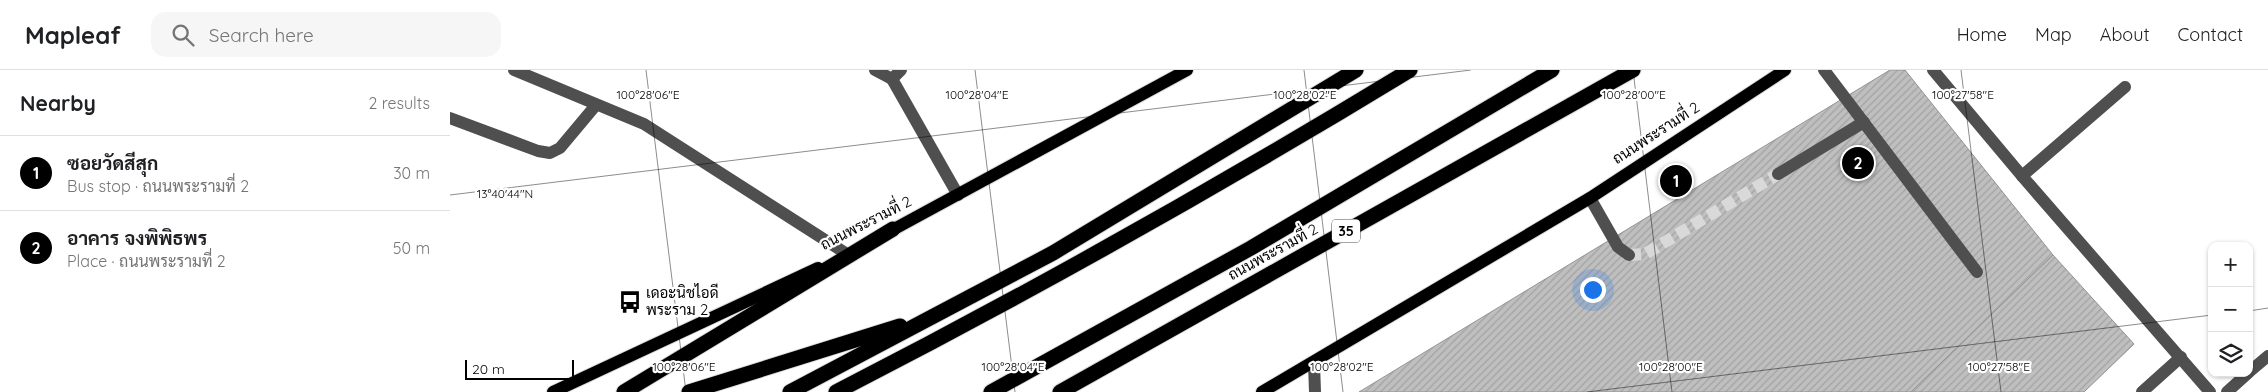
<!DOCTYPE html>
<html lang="en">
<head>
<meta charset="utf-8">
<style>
  :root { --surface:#fff; --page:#f6f6f6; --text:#202124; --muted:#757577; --line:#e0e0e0; --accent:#000 }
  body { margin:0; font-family:Quicksand,Sarabun,sans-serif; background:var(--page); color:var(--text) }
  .controls { position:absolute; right:15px; bottom:15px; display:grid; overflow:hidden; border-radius:10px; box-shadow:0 1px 4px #0004 }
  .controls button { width:45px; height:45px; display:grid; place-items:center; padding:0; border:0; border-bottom:1px solid var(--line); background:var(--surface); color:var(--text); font:25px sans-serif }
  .scale { position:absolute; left:15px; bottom:12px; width:109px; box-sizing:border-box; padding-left:5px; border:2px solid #000; border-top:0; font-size:14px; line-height:18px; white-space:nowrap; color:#000; -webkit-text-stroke:4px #fff; paint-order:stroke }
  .you { position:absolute; left:1142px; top:219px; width:18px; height:18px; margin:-12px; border:4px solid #fff; border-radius:50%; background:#1a73e8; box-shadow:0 0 0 8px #1a73e833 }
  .badge { display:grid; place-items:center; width:32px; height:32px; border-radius:50%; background:var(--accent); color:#fff; font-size:16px; font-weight:700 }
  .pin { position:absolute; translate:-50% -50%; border:2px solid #fff; box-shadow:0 1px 5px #0006 }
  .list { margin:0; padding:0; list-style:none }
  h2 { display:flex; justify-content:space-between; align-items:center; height:65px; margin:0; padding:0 20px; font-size:21px }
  h2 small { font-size:16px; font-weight:400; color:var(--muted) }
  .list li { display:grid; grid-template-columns:32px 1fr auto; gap:15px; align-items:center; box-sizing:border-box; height:75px; padding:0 20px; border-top:1px solid var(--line) }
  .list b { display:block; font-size:19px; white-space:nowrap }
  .list p { margin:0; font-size:16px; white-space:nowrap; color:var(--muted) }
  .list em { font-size:16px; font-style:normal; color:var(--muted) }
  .icon { flex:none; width:28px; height:28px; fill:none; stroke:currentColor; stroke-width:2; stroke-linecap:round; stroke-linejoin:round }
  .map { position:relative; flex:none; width:1818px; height:322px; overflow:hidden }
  header { display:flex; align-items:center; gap:30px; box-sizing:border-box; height:70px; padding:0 25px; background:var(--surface); border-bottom:1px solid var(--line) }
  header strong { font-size:24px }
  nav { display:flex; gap:28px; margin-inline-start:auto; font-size:18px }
  .search { width:350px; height:45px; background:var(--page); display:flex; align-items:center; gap:12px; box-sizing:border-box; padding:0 18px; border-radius:15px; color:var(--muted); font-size:19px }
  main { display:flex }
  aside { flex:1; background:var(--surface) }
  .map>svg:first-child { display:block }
  .building { fill:url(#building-hatch); stroke:#939393 }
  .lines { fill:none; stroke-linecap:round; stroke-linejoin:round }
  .minor-tunnel { stroke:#d9d9d9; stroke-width:12; stroke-dasharray:12 6; stroke-linecap:butt }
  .major-casing { stroke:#dbdbdb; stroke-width:14 }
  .highway-casing { stroke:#dbdbdb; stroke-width:17 }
  .minor { stroke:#4f4f4f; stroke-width:12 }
  .major { stroke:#000; stroke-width:12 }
  .highway { stroke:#000; stroke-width:15 }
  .ticks { fill:none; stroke:#000; stroke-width:1; stroke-opacity:0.45 }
  .labels { text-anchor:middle; stroke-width:4.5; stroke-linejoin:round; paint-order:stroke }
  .shield { fill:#fff; stroke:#4c4c4c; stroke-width:1 }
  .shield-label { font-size:14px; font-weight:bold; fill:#000 }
  .street-label { font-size:15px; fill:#000; stroke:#fff }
  .poi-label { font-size:15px; fill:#000; stroke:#fff; text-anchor:start }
  .ticks-label { font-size:12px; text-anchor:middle; fill:#000; stroke:#fff; stroke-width:4.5; stroke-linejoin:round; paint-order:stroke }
</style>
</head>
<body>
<header>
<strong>Mapleaf</strong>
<div class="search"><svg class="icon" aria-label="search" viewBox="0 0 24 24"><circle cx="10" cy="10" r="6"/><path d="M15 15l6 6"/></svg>Search here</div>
<nav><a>Home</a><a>Map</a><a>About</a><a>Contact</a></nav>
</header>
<main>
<aside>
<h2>Nearby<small>2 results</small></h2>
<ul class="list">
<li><span class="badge">1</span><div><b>ซอยวัดสีสุก</b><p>Bus stop · ถนนพระรามที่ 2</p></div><em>30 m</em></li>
<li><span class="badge">2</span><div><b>อาคาร จงพิพิธพร</b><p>Place · ถนนพระรามที่ 2</p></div><em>50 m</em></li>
</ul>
</aside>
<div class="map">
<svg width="1818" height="322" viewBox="0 0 1818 322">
  <defs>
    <pattern id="building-hatch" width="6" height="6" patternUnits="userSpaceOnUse" patternTransform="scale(1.25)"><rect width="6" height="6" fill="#bfbfbf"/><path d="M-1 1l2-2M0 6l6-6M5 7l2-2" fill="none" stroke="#a2a2a2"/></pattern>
  </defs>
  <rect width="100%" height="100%" fill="#fff"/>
  <g class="building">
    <polygon points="1440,0 1455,0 1603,185 1461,322 909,322"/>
    <polygon points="1603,185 1684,274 1634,322 1461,322"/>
  </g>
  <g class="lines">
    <polyline class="minor-tunnel" points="1179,185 1195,184 1328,104"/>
    <defs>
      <g id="major">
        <polyline points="435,164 737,0"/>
        <polyline points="103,322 368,198"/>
        <polyline points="812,322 1140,128 1335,0"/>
      </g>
      <g id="highway">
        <polyline points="174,322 443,159"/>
        <polyline points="239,322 450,256"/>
        <polyline points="340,322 603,183 906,0"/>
        <path d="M386,322C581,222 773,114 960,0"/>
        <polyline points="541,322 801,178 1102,0"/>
        <polyline points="610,322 1183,0"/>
      </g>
    </defs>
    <use href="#major" class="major-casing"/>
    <use href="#highway" class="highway-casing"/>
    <g class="minor">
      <polyline points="64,0 194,54 397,184"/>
      <polyline points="425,0 442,9"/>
      <polyline points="451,0 442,9 508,125"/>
      <polyline points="1374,0 1527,202"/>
      <polyline points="1483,0 1572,106 1760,322"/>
      <polyline points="0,48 88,81 100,83 110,78 146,35"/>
      <polyline points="1328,104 1414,52"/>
      <polyline points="1572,106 1675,17"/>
      <polyline points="1140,128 1168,177 1179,185"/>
      <polyline points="864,293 865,322"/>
      <polyline points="1799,302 1818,286"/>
      <polyline points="1692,322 1731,287"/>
      <polyline points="1777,322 1798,303"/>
    </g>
    <use href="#major" class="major"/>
    <use href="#highway" class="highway"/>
  </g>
  <path class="ticks" d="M196,0L236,322M525,0L565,322M854,0L893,322M1183,0L1222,322M1511,0L1551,322M0,125L1021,0M1799,241L1818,238M1137,322L1762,245"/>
  <defs>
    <symbol id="bus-bare" viewBox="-9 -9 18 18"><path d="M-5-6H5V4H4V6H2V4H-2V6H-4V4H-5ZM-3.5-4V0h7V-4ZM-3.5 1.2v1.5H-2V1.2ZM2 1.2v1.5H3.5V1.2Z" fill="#000" stroke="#fff" stroke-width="2.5" paint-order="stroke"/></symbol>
  </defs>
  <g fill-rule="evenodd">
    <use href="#bus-bare" x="164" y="216" width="32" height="32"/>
  </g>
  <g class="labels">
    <rect class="shield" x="882" y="149.5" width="28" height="23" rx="4"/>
    <g class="shield-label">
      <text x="896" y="166">35</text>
    </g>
    <g class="street-label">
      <text transform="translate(1206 63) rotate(-33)" y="5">ถนนพระรามที่ 2</text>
      <text transform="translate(416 153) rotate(-27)" y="5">ถนนพระรามที่ 2</text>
      <text transform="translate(823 182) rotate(-29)" y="5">ถนนพระรามที่ 2</text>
    </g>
    <g class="poi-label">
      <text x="196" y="228">เดอะนิชไอดี<tspan x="196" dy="17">พระราม 2</tspan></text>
    </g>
  </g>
  <g class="ticks-label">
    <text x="198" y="29">100°28'06"E</text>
    <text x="527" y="29">100°28'04"E</text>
    <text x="855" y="29">100°28'02"E</text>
    <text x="1184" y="29">100°28'00"E</text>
    <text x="1513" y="29">100°27'58"E</text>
    <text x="55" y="128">13°40'44"N</text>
    <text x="234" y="301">100°28'06"E</text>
    <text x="563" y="301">100°28'04"E</text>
    <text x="892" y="301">100°28'02"E</text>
    <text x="1221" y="301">100°28'00"E</text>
    <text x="1549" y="301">100°27'58"E</text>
  </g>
</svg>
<div class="controls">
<button>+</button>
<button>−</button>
<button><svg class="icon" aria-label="layers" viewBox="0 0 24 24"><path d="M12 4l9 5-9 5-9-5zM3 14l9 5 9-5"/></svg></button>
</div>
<div class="scale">20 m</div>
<div class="you"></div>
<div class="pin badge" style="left:1226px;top:111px">1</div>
<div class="pin badge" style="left:1408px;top:93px">2</div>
</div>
</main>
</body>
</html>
